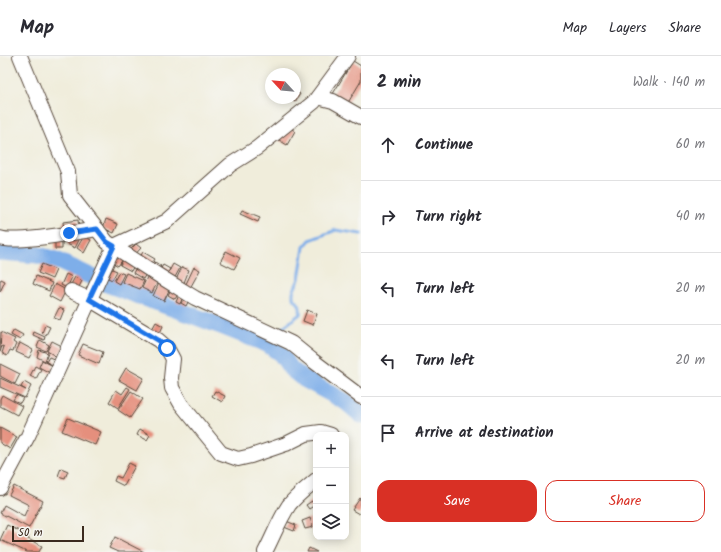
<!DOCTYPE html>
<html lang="en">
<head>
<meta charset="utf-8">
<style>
  :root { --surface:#fff; --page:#f2f2f3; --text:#2b2b33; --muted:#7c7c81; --line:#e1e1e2; --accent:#d93025 }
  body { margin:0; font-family:Kalam,sans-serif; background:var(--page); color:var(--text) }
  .controls { position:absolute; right:12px; bottom:12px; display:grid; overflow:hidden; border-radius:8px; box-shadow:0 2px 10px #0003 }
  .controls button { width:36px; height:36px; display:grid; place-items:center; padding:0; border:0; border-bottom:1px solid var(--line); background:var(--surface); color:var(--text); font:20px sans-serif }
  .compass { position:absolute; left:265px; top:12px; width:36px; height:36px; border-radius:50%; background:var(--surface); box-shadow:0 2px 10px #0003; rotate:296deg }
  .scale { position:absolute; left:12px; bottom:10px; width:72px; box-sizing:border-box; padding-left:4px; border:2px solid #3b2a1e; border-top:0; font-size:11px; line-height:14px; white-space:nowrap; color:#3b2a1e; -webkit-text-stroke:3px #f6f6f2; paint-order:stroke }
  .stop { position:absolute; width:12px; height:12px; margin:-9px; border:3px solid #1a73e8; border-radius:50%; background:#fff }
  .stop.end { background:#1a73e8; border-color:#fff; box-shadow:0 1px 4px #0008 }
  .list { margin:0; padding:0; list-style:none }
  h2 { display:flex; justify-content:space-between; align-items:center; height:52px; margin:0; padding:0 16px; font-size:17px }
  h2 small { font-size:13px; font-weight:400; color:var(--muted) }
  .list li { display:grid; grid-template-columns:26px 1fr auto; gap:12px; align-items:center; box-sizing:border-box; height:72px; padding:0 16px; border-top:1px solid var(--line) }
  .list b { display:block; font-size:15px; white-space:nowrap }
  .list em { font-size:13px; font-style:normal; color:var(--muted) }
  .actions { display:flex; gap:8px; padding:12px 16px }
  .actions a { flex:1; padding:9px 0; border:1px solid var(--accent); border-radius:12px; text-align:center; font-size:14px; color:var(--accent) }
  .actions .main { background:var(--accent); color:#fff }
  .icon { flex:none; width:22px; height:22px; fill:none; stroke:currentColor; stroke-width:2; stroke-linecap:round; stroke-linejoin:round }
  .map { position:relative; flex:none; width:361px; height:496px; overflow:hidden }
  header { display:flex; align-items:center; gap:24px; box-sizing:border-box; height:56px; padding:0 20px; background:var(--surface); border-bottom:1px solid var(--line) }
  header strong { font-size:19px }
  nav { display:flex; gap:22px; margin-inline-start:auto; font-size:14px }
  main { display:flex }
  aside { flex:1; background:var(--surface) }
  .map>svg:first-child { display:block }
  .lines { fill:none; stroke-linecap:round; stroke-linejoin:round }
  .stream { stroke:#7eaee9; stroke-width:3 }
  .river { stroke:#7eaee9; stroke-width:17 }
  .building { fill:#e58f7d }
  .minor-casing { stroke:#56473a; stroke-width:16 }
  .minor { stroke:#fff; stroke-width:14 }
  .route { stroke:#1a73e8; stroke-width:5 }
</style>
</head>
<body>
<header>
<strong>Map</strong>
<nav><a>Map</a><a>Layers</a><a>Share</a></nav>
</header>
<main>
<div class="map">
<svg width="361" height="496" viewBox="0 0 361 496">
  <rect width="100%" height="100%" fill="#f6f6f2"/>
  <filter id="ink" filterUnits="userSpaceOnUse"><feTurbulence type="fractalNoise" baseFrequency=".025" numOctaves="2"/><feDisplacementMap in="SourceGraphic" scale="8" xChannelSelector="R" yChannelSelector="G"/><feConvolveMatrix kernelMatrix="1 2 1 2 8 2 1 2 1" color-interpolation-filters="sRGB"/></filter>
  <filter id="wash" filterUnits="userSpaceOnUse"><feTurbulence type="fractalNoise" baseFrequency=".012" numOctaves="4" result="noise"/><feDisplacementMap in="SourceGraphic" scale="16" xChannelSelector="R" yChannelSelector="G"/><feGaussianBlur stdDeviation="0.9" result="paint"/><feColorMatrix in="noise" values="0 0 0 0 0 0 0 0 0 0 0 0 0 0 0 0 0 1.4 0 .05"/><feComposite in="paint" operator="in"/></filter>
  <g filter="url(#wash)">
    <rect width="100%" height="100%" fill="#f0eddb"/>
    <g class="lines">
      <g class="stream">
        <path d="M277,276L300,258C301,250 299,247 293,242V236L299,223L304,191L310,184L336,174L361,178"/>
        <polyline points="267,288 272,282"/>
      </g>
      <polyline class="river" points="0,196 38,199 56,204 107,228 221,270 267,288 281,298 291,313 304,323 346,346 361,359"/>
    </g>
    <g id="blocks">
      <g class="building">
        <polygon points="353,5 361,10 361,25 346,50 331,41"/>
        <polygon points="295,35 300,38 295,46 288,42 295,42"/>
        <polygon points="287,70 295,75 287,89 279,84"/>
        <polygon points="242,154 260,161 258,166 240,158"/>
        <polygon points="106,163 118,168 114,177 103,172"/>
        <polygon points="78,164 79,173 64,175 63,166"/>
        <polygon points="72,178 80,182 75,192 67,188"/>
        <polygon points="84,180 91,184 84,197 77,192"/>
        <polygon points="62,182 62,193 55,193 55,183"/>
        <polygon points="136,188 141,192 132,202 127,197"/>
        <polygon points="226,195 240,202 234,213 220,206"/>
        <polygon points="143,196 155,203 150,211 138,204"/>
        <polygon points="118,198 124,202 118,210 112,206"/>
        <polygon points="124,202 135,208 131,215 120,209"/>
        <polygon points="155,206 161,210 156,216 150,212"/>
        <polygon points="42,208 56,214 52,223 38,217"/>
        <polygon points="173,208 180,212 173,225 166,221"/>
        <polygon points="163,209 170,213 165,222 158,217"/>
        <polygon points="137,210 147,216 143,223 133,217"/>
        <polygon points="182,211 189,214 183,229 175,226"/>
        <polygon points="194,211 200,214 190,232 185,230"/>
        <polygon points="112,213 117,215 112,224 108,222"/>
        <polygon points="119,216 124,218 119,228 114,225"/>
        <polygon points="126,217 144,225 140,233 122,226"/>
        <polygon points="66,218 72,221 67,232 61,229"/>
        <polygon points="148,219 158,225 152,237 142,232"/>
        <polygon points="36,220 52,227 49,235 33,228"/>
        <polygon points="75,221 82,225 77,235 69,232"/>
        <polygon points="1,223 5,225 0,236 0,225"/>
        <polygon points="159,227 170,232 164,245 153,240"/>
        <polygon points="55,228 66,234 60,246 49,240"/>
        <polygon points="171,233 179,237 175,243 168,239"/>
        <polygon points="179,239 183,241 180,248 176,246"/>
        <polygon points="185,240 190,242 186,250 181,247"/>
        <polygon points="59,252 64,254 60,264 54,262"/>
        <polygon points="307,254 317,258 313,269 303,265"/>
        <polygon points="156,266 163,270 159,279 151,275"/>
        <polygon points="45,269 50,271 46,279 42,277"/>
        <polygon points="14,274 23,279 20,284 11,279"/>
        <polygon points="1,276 15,283 13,286 16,288 13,295 10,294 7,300 2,297 4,291 2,290 0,296"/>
        <polygon points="34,276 45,281 44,284 33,279"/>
        <polygon points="40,284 49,289 46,295 37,291"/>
        <polygon points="52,285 64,291 57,301 47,295"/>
        <polygon points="20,287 33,294 29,302 16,296"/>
        <polygon points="83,288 103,296 99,308 78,299"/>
        <polygon points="39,294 48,297 45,305 37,301"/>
        <polygon points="49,301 56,304 53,309 46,306"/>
        <polygon points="42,304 53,310 50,317 39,311"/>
        <polygon points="0,308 20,318 15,328 0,320"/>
        <polygon points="35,310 41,313 36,323 30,320"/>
        <polygon points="126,312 144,322 137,334 119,324"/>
        <polygon points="0,322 26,334 21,331 24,326 31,330 25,342 0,331"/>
        <polygon points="127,331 130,333 118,352 109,346 116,334 122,338"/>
        <polygon points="131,335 143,343 130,362 118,354"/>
        <polygon points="215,335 225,340 222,346 212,340"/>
        <polygon points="2,339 22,350 17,359 0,350 0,343"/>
        <polygon points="16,339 23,342 20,347 13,344"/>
        <polygon points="68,362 101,376 95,389 62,375"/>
        <polygon points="0,372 17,381 10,393 0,387"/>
        <polygon points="140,373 150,379 147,384 137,379"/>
        <polygon points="129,407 135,410 124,430 114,425 116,420 121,422"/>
        <polygon points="61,412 68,415 65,422 58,420"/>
        <polygon points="14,430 43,445 29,472 0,457 4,449 24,460 29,449 9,439"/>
        <polygon points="360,442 361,443 361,454 359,458 352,454"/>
        <polygon points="312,445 315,449 309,453 306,449"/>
        <polygon points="310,462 313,471 305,473 302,465"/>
        <polygon points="286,465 296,469 294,475 284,471"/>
        <polygon points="7,469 29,480 28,483 42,490 39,496 27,496 0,484"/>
        <polygon points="115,481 144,496 118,496 109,492"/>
        <polygon points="309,492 317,496 307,496"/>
      </g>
    </g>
  </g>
  <g filter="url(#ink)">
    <use href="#blocks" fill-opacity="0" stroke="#56473a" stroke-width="1"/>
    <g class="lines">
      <defs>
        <g id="minor">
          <polyline points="20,0 68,116 70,139 107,186 161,221 195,242 291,287 312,304 361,341"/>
          <polyline points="318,41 333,45 361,61"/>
          <path d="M0,182C17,188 76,176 97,173"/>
          <polyline points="71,235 89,243 158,284 167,292 173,303 171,322 172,332 181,348 221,397 238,403 251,400 286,388 306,378 321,376 331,379"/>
          <polyline points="0,432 28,380 114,190 167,165 230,109 257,92 314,46 348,0"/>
          <path d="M265,496C273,481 279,464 289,449C297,439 307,432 316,424"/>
        </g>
      </defs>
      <use href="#minor" class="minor-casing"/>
      <use href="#minor" class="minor"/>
    </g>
  </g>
  <g class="lines" filter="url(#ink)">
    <polyline class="route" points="69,177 97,173 107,186 114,190 89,243 158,284 167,292"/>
  </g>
</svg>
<div class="controls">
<button>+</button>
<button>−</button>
<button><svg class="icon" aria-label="layers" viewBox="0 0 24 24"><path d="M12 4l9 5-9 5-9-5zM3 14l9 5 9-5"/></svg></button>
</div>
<svg class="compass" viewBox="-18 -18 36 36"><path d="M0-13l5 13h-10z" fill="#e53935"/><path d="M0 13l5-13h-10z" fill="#7c7c81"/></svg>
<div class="scale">50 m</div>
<div class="stop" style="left:167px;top:292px"></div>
<div class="stop end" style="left:69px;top:177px"></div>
</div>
<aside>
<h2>2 min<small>Walk · 140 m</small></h2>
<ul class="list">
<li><svg class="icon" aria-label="ahead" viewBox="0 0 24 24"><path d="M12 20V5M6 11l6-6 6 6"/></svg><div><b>Continue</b></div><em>60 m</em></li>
<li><svg class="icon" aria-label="right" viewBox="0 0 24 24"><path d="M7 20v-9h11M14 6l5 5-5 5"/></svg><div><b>Turn right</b></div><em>40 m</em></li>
<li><svg class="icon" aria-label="left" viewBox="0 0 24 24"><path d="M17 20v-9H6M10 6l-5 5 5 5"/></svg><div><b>Turn left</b></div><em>20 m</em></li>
<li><svg class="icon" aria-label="left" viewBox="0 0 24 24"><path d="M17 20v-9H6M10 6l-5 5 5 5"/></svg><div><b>Turn left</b></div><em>20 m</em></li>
<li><svg class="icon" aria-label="arrive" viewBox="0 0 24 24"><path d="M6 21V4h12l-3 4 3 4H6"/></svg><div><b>Arrive at destination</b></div></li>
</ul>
<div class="actions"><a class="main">Save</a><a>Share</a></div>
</aside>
</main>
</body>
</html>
